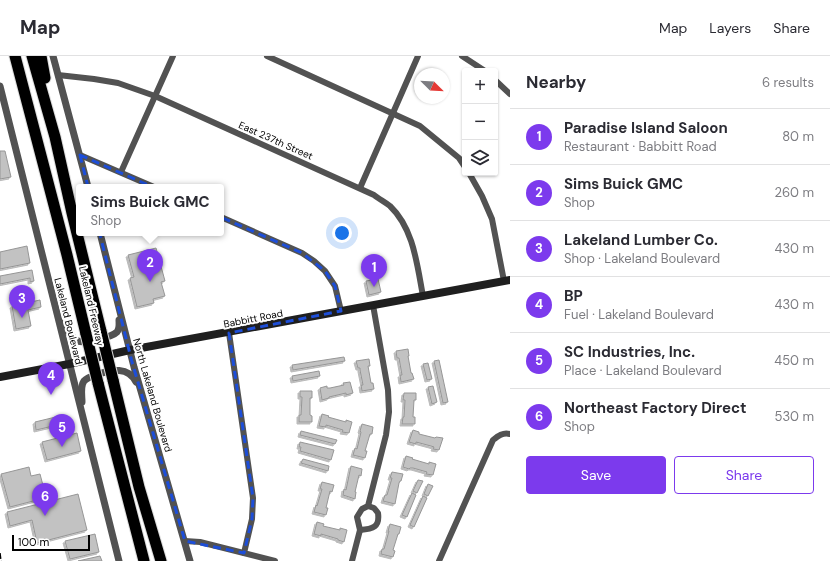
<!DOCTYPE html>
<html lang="en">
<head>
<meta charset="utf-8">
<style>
  :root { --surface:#fff; --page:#f7f7f7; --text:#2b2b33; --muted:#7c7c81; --line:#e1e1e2; --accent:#7c3aed }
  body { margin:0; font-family:"DM Sans",sans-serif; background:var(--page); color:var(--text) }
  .controls { position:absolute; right:12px; top:12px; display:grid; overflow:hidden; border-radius:4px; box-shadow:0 1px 3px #0004 }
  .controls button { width:36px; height:36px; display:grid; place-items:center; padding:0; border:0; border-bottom:1px solid var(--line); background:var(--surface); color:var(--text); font:20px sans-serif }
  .compass { position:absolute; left:414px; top:12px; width:36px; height:36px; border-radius:50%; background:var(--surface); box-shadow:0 1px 3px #0004; rotate:114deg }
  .scale { position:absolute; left:12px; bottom:10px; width:78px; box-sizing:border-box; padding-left:4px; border:2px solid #000; border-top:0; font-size:11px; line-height:14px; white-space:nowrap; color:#000; -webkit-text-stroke:3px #fff; paint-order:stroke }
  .you { position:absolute; left:342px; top:177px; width:14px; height:14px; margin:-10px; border:3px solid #fff; border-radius:50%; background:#1a73e8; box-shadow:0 0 0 6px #1a73e833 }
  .badge { display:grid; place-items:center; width:26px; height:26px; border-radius:50%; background:var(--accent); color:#fff; font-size:13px; font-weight:700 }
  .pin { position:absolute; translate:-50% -33px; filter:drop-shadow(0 1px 2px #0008) }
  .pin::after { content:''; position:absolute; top:21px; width:14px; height:12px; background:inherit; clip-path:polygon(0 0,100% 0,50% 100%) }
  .popup { position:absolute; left:76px; top:128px; width:148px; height:52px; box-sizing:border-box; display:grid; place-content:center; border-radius:4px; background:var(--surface); filter:drop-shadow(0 1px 3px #0005); font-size:13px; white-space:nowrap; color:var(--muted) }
  .popup b { font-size:15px; color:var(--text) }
  .popup::after { content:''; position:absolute; left:50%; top:100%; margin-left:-8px; border:8px solid transparent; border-top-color:var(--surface) }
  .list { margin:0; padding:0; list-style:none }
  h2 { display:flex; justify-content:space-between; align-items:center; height:52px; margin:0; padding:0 16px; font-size:17px }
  h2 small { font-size:13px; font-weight:400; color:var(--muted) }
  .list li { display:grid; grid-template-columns:26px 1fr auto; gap:12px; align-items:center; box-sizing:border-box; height:56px; padding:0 16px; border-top:1px solid var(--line) }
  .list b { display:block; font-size:15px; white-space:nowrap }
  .list p { margin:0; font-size:13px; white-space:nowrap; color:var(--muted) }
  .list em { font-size:13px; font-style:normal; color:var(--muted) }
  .actions { display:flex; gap:8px; padding:12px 16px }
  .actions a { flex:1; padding:9px 0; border:1px solid var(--accent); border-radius:4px; text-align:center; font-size:14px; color:var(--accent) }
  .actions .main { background:var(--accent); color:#fff }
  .icon { flex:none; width:22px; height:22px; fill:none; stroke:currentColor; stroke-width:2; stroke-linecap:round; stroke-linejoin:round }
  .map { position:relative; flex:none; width:510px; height:505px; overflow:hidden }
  header { display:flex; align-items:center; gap:24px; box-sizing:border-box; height:56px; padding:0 20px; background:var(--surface); border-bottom:1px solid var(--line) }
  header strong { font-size:19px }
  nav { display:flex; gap:22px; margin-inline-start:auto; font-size:14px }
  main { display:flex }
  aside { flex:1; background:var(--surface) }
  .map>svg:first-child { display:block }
  .building { fill:#c2c2c2; stroke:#969696; filter:url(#shadow) }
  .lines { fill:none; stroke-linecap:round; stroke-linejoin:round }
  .motorway-casing { stroke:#dbdbdb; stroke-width:13 }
  .minor { stroke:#525252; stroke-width:6 }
  .tertiary { stroke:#525252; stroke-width:7 }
  .secondary { stroke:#1f1f1f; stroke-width:8 }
  .motorway { stroke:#000; stroke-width:11 }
  .rail { stroke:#000; stroke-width:1.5; stroke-dasharray:6 2 1 2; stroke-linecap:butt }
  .motorway-bridge-casing { stroke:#dbdbdb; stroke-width:13; stroke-linecap:butt }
  .motorway-bridge { stroke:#000; stroke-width:11 }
  .marked { fill:none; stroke:#1d4ed8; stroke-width:3; stroke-dasharray:8 5; stroke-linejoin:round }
  .labels { text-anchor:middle; stroke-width:4; stroke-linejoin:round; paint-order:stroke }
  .street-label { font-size:10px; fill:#000; stroke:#fff }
</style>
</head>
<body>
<header>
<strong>Map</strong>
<nav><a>Map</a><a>Layers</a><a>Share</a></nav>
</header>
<main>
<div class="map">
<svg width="510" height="505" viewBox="0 0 510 505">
  <defs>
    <filter id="shadow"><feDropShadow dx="-2" dy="2" stdDeviation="0" flood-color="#0004"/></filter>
  </defs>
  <rect width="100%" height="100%" fill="#fff"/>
  <g class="building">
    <polygon points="0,95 5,95 11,121 0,123"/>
    <polygon points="27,190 30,207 0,213 0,196"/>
    <polygon points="156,192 165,225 161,226 165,240 153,243 154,247 137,251 130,222 134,221 128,199"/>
    <polygon points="32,214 34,225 30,226 30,222 0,228 0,220"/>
    <polygon points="378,223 381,236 369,239 366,225"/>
    <polygon points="40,244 41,251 28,254 31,270 16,273 12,250"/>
    <polygon points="408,293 409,300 408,300 411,317 412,317 414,323 401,326 400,319 402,319 399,302 397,302 396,295"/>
    <polygon points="344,301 345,305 293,314 292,309"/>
    <polygon points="369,303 370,310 368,310 371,327 373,327 374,333 362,335 361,329 363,329 360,314 360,312 358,312 356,305"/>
    <polygon points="439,304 448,346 443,347 434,305"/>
    <polygon points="428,307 432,323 427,324 423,308"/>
    <polygon points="319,315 320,320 293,325 292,320"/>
    <polygon points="350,326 353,337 346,339 346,337 329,341 329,342 322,344 320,332 327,330 327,332 330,332 344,329 343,327"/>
    <polygon points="433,330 437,346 432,348 428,331"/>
    <polygon points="300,335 312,335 312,342 310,342 310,359 312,360 312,366 299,366 299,359 301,359 302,341 300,341"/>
    <polygon points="404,337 416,337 416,344 414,344 413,361 415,361 415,368 402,368 403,361 404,361 405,344 403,344"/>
    <polygon points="322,358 329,360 328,361 346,366 346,364 352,366 349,377 342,376 343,374 326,369 326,371 319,370"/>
    <polygon points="64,359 66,367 36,374 35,366"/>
    <polygon points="362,368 373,371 372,378 370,378 365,395 367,395 365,402 353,399 355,392 357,393 361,376 360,375"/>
    <polygon points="413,374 419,376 419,378 435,382 436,381 443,382 439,394 433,393 434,391 431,390 416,386 416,388 409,386"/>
    <polygon points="301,375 337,384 335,388 300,379"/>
    <polygon points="77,377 81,395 47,404 42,386"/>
    <polygon points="300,386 334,394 331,404 300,395 301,391 299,391"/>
    <polygon points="406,400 413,402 412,403 429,408 429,406 436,408 433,419 426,418 427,416 413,412 410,412 409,413 403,411"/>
    <polygon points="303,403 329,410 328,415 301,407"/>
    <polygon points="351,410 362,413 361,420 359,419 355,436 356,436 355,443 343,439 344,433 346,434"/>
    <polygon points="29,411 31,420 40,418 45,437 36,438 37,444 10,451 1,418"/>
    <polygon points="392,416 403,418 401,425 400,425 399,427 395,448 383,445 385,439 387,439 392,422 390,422"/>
    <polygon points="418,424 423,425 417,437 413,435"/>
    <polygon points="322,426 334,429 332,436 330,435 326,452 328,452 326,459 314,456 316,449 317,450 322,433 320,433"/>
    <polygon points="428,428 433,430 428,440 424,438"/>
    <polygon points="412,437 416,439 407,461 402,459"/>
    <polygon points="78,438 87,474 37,487 32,464 10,470 7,456"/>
    <polygon points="423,440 427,442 414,471 410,469"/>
    <polygon points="317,466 324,468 323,470 340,474 340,472 347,474 344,486 338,484 338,483 321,478 321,480 314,478"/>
    <polygon points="390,468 401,471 399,478 398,478 393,494 395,495 393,501 381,498 382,493 384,493 389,475 388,475"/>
    <polygon points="95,478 99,496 70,503 65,485"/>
    <polygon points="100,500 102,505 78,505"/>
  </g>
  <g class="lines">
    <defs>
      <g id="motorway">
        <polyline points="15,0 67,199 86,278"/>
        <polyline points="32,0 55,81 72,157 101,275"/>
        <polyline points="41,0 45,22"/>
        <polyline points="113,324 139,431 161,505"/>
        <polyline points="98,327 144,505"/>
      </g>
    </defs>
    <use href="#motorway" class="motorway-casing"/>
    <g class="minor">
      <polyline points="267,0 420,70 459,102 465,111"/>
      <polyline points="462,0 485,15"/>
      <path d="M58,19L94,23L118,27L155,40L374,139C379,143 385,146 390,150C414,173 417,209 423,240"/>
      <polyline points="495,24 510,38"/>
      <polyline points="80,99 154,131"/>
      <polyline points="121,116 173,0"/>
      <polyline points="469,117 482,140 492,163 504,225"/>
      <polyline points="360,132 418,0"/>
      <polyline points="221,161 302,197 314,205 325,215 335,230 341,255"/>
      <polyline points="229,277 253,442 252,463 244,497"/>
      <path d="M360,474C373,473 380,471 378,457L374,452L368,450"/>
      <polyline points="185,485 200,486 275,505"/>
      <polyline points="352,505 360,474 357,461 362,453 368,450 386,379 389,356 388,334 373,249"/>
      <path d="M439,505L493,384C498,380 503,376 510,378"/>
    </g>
    <g class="tertiary">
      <polyline points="53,0 88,131"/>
      <polyline points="0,30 119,505"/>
      <polyline points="100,177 134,311 190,505"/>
      <path d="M60,266C65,272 70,281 78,285C84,288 112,281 117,276C120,272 119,268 119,264"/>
      <path d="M82,346C82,340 80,330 84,325C88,321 93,320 98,318C112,314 128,310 136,326"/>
    </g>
    <polyline class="secondary" points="0,321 69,308 130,294 510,224"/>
    <use href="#motorway" class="motorway"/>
    <polyline class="rail" points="0,497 1,505"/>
    <defs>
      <g id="motorway-bridge">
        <polyline points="101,275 113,324"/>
        <polyline points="86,278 98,327"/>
      </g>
    </defs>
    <use href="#motorway-bridge" class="motorway-bridge-casing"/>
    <use href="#motorway-bridge" class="motorway-bridge"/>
  </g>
  <path class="marked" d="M80,99L302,197L325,215L335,230L341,255L229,277L253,442L252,463L244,497L185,485L132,306Z"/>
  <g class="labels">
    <g class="street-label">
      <text transform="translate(276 84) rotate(24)" y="4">East 237th Street</text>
      <text transform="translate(92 250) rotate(77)" y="4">Lakeland Freeway</text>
      <text transform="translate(253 262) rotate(-11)" y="4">Babbitt Road</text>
      <text transform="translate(69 265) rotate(76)" y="4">Lakeland Boulevard</text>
      <text transform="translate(153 339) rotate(74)" y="4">North Lakeland Boulevard</text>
    </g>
  </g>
</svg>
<div class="controls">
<button>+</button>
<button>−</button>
<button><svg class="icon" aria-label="layers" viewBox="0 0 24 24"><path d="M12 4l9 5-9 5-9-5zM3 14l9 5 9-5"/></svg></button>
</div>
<svg class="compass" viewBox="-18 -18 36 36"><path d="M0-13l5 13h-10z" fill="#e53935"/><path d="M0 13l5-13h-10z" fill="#7c7c81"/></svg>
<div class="scale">100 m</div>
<div class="you"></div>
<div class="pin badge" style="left:374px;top:231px">1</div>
<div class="pin badge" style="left:150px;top:226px">2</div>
<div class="popup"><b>Sims Buick GMC</b>Shop</div>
<div class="pin badge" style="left:22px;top:262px">3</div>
<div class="pin badge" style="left:51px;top:339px">4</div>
<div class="pin badge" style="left:62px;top:391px">5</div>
<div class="pin badge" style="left:45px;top:460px">6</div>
</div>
<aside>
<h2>Nearby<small>6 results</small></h2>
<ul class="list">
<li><span class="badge">1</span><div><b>Paradise Island Saloon</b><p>Restaurant · Babbitt Road</p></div><em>80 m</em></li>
<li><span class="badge">2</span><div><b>Sims Buick GMC</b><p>Shop</p></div><em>260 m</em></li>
<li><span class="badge">3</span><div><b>Lakeland Lumber Co.</b><p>Shop · Lakeland Boulevard</p></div><em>430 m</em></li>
<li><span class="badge">4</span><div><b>BP</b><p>Fuel · Lakeland Boulevard</p></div><em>430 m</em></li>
<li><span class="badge">5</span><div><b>SC Industries, Inc.</b><p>Place · Lakeland Boulevard</p></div><em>450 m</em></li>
<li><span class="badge">6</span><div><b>Northeast Factory Direct</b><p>Shop</p></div><em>530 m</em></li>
</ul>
<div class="actions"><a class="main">Save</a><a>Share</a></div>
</aside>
</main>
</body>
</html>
